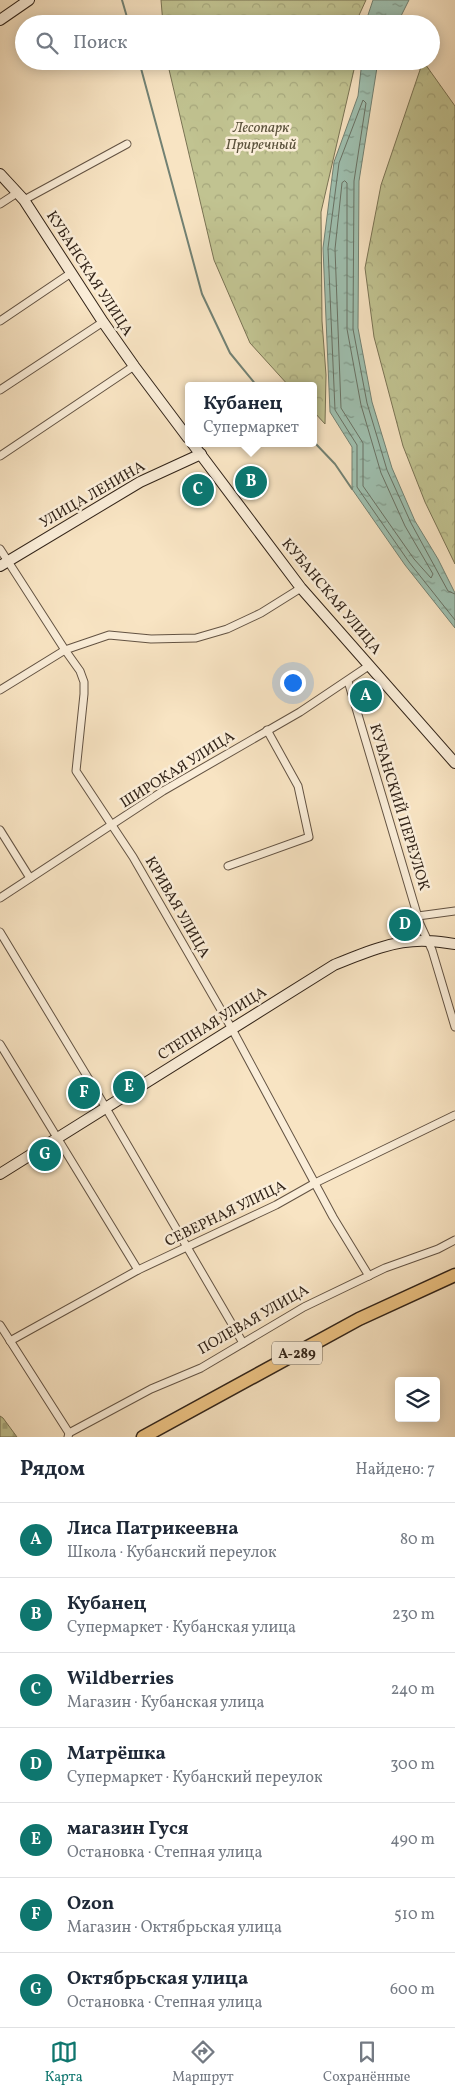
<!DOCTYPE html>
<html lang="ru">
<head>
<meta charset="utf-8">
<style>
  :root { --surface:#fff; --page:#f2f2f3; --text:#1f2937; --muted:#747a83; --line:#e0e1e3; --accent:#0f766e }
  body { margin:0; font-family:Vollkorn,serif; background:var(--page); color:var(--text) }
  .controls { position:absolute; right:15px; bottom:15px; display:grid; overflow:hidden; border-radius:5px; box-shadow:0 2px 12px #0003 }
  .controls button { width:45px; height:45px; display:grid; place-items:center; padding:0; border:0; border-bottom:1px solid var(--line); background:var(--surface); color:var(--text); font:25px sans-serif }
  .you { position:absolute; left:292px; top:682px; width:18px; height:18px; margin:-12px; border:4px solid #fff; border-radius:50%; background:#1a73e8; box-shadow:0 0 0 8px #1a73e833 }
  .badge { display:grid; place-items:center; width:32px; height:32px; border-radius:50%; background:var(--accent); color:#fff; font-size:16px; font-weight:700 }
  .pin { position:absolute; translate:-50% -50%; border:2px solid #fff; box-shadow:0 1px 5px #0006 }
  .popup { position:absolute; left:185px; top:382px; width:132px; height:65px; box-sizing:border-box; display:grid; place-content:center; border-radius:5px; background:var(--surface); filter:drop-shadow(0 1px 4px #0005); font-size:16px; white-space:nowrap; color:var(--muted) }
  .popup b { font-size:19px; color:var(--text) }
  .popup::after { content:''; position:absolute; left:50%; top:100%; margin-left:-10px; border:10px solid transparent; border-top-color:var(--surface) }
  .list { margin:0; padding:0; list-style:none }
  h2 { display:flex; justify-content:space-between; align-items:center; height:65px; margin:0; padding:0 20px; font-size:21px }
  h2 small { font-size:16px; font-weight:400; color:var(--muted) }
  .list li { display:grid; grid-template-columns:32px 1fr auto; gap:15px; align-items:center; box-sizing:border-box; height:75px; padding:0 20px; border-top:1px solid var(--line) }
  .list b { display:block; font-size:19px; white-space:nowrap }
  .list p { margin:0; font-size:16px; white-space:nowrap; color:var(--muted) }
  .list em { font-size:16px; font-style:normal; color:var(--muted) }
  .icon { flex:none; width:28px; height:28px; fill:none; stroke:currentColor; stroke-width:2; stroke-linecap:round; stroke-linejoin:round }
  .map { position:relative; flex:none; width:455px; height:1437px; overflow:hidden }
  .search { position:absolute; background:var(--surface); box-shadow:0 2px 12px #0003; left:15px; right:15px; top:15px; height:55px; display:flex; align-items:center; gap:12px; box-sizing:border-box; padding:0 18px; border-radius:28px; color:var(--muted); font-size:19px }
  .sheet { height:590px; background:var(--surface) }
  nav { display:flex; justify-content:space-around; align-items:center; box-sizing:border-box; height:70px; border-top:1px solid var(--line); background:var(--surface); font-size:14px; color:var(--muted) }
  nav a { display:grid; justify-items:center; gap:2px }
  nav .on { color:var(--accent) }
  .map>svg:first-child { display:block }
  .forest { fill:url(#forest-crowns); stroke:#797354 }
  .cemetery { fill:url(#cemetery-stones); stroke:#797354 }
  .water { fill:url(#water-ripples); stroke:#728173 }
  .lines { fill:none; stroke-linecap:round; stroke-linejoin:round }
  .shore { stroke:#687164; stroke-width:1 }
  .stream { stroke:#728173; stroke-width:2 }
  .street-casing { stroke:#635343; stroke-width:9 }
  .secondary-casing { stroke:#312318; stroke-width:12 }
  .highway-casing { stroke:#312318; stroke-width:15 }
  .street { stroke:#faedd8; stroke-width:7 }
  .secondary { stroke:#faedd8; stroke-width:10 }
  .highway { stroke:#ecc282; stroke-width:12 }
  .labels { text-anchor:middle; stroke-width:5; stroke-linejoin:round; paint-order:stroke }
  .shield { fill:#faedd8; stroke:#6d6052; stroke-width:1 }
  .shield-label { font-size:14px; font-weight:bold; fill:#312318 }
  .park-label { font-size:15px; font-style:italic; fill:#5c533c; stroke:#faedd8 }
  .street-label { font-size:15px; fill:#312318; stroke:#faedd8 }
</style>
</head>
<body>
<div class="map">
<svg width="455" height="1437" viewBox="0 0 455 1437">
  <defs>
    <pattern id="forest-crowns" width="20" height="18" patternUnits="userSpaceOnUse" patternTransform="scale(1.25)"><rect width="20" height="18" fill="#c1c391"/><path d="M2 6a3 3 0 1 1 6 0M12 15a3 3 0 1 1 6 0" fill="none" stroke="#a6a77c"/></pattern>
    <pattern id="cemetery-stones" width="16" height="16" patternUnits="userSpaceOnUse" patternTransform="scale(1.25)"><rect width="16" height="16" fill="#c1c391"/><path d="M2 7V4a2 2 0 0 1 4 0v3zM10 15v-3a2 2 0 0 1 4 0v3z" fill="#a6a77c"/></pattern>
    <pattern id="water-ripples" width="26" height="14" patternUnits="userSpaceOnUse" patternTransform="scale(1.25)"><rect width="26" height="14" fill="#9ebfaf"/><path d="M2 4q2-2 4 0t4 0M15 11q2-2 4 0t4 0" fill="none" stroke="#819b8d"/></pattern>
  </defs>
  <rect width="100%" height="100%" fill="#f8e4c3"/>
  <filter id="stains"><feTurbulence type="fractalNoise" baseFrequency=".004" numOctaves="4"/><feColorMatrix values="0 0 0 0 .2 0 0 0 0 .09 0 0 0 0 .02 0 0 0 .5 -.17"/></filter>
  <radialGradient id="worn" r=".72"><stop offset=".6" stop-color="#630" stop-opacity="0"/><stop offset="1" stop-color="#630" stop-opacity=".3"/></radialGradient>
  <g class="forest">
    <polygon points="161,0 366,0 355,24 163,24"/>
    <polygon points="167,61 356,61 321,212 322,321 326,375 325,424 314,412 314,386 289,386 250,343 214,260"/>
    <polygon points="423,61 455,106 455,564 425,502 403,446 374,337 365,268 381,185"/>
  </g>
  <polygon class="cemetery" points="0,1416 3,1418 17,1437 0,1437"/>
  <g class="water">
    <polygon points="373,0 409,0 397,24 365,24"/>
    <polygon points="362,61 378,61 359,181 358,328 372,402 392,468 415,521 438,559 455,593 455,628 405,565 352,489 352,447 330,412 323,248 334,162 358,96"/>
  </g>
  <g class="lines">
    <g class="shore">
      <polygon points="345,181 347,183 347,329 361,405 381,473 405,526 433,574 431,578 414,559 363,486 363,443 341,408 335,249 342,183"/>
      <polyline points="455,594 448,591 411,523 387,470 367,403 353,329 354,181 366,103 363,100 339,163 328,248 335,410 357,445 357,487 409,562 455,620"/>
    </g>
    <g class="stream">
      <polyline points="122,0 129,24"/>
      <polyline points="139,61 202,294 230,353 257,386"/>
      <polyline points="314,442 335,464 352,489"/>
    </g>
    <defs>
      <g id="street">
        <polyline points="24,200 127,144"/>
        <polyline points="0,204 17,193"/>
        <polyline points="0,321 71,273"/>
        <polyline points="0,390 103,322"/>
        <polyline points="0,456 134,366"/>
        <polyline points="0,549 65,650 80,671 84,682 84,694 76,771 133,857 232,1029 333,1217 369,1276"/>
        <polyline points="348,681 420,924 432,950 455,1027"/>
        <polyline points="0,690 65,650 109,635 151,639 196,638 227,629 261,613 301,588"/>
        <polyline points="0,830 30,878"/>
        <polyline points="228,866 309,837 298,786 267,730"/>
        <polyline points="0,898 163,791 300,712 370,665"/>
        <polyline points="418,916 455,911"/>
        <polyline points="0,932 96,1091 243,1343"/>
        <polyline points="0,1044 138,1270"/>
        <polyline points="0,1325 69,1433 68,1437"/>
        <polyline points="10,1341 138,1270 276,1205 315,1183 455,1115"/>
        <polyline points="69,1433 151,1389 201,1368 304,1307 385,1268 438,1249 455,1240"/>
      </g>
      <g id="secondary">
        <polyline points="0,20 29,0"/>
        <polyline points="0,174 24,200 103,322 134,366 188,438"/>
        <polyline points="192,443 301,588 455,763"/>
        <polyline points="0,566 140,482 201,454"/>
        <path d="M0,1174L334,965C363,953 396,939 428,941C437,941 446,943 455,944"/>
      </g>
      <polyline id="highway" points="143,1437 359,1319 455,1275"/>
    </defs>
    <use href="#street" class="street-casing"/>
    <use href="#secondary" class="secondary-casing"/>
    <use href="#highway" class="highway-casing"/>
    <use href="#street" class="street"/>
    <use href="#secondary" class="secondary"/>
    <use href="#highway" class="highway"/>
  </g>
  <g class="labels">
    <rect class="shield" x="272" y="1341.5" width="50" height="23" rx="4"/>
    <g class="shield-label">
      <text x="297" y="1358">А-289</text>
    </g>
    <g class="park-label">
      <text x="261" y="132">Лесопарк<tspan x="261" dy="17">Приречный</tspan></text>
    </g>
    <g class="street-label">
      <text transform="translate(90 273) rotate(57)" y="5">КУБАНСКАЯ УЛИЦА</text>
      <text transform="translate(92 494) rotate(-30)" y="5">УЛИЦА ЛЕНИНА</text>
      <text transform="translate(332 596) rotate(50)" y="5">КУБАНСКАЯ УЛИЦА</text>
      <text transform="translate(177 769) rotate(-32)" y="5">ШИРОКАЯ УЛИЦА</text>
      <text transform="translate(400 807) rotate(73)" y="5">КУБАНСКИЙ ПЕРЕУЛОК</text>
      <text transform="translate(178 907) rotate(60)" y="5">КРИВАЯ УЛИЦА</text>
      <text transform="translate(212 1023) rotate(-32)" y="5">СТЕПНАЯ УЛИЦА</text>
      <text transform="translate(225 1213) rotate(-26)" y="5">СЕВЕРНАЯ УЛИЦА</text>
      <text transform="translate(253 1319) rotate(-30)" y="5">ПОЛЕВАЯ УЛИЦА</text>
    </g>
  </g>
  <rect width="100%" height="100%" filter="url(#stains)"/>
  <rect width="100%" height="100%" fill="url(#worn)"/>
</svg>
<div class="controls">
<button><svg class="icon" aria-label="layers" viewBox="0 0 24 24"><path d="M12 4l9 5-9 5-9-5zM3 14l9 5 9-5"/></svg></button>
</div>
<div class="you"></div>
<div class="pin badge" style="left:366px;top:696px">A</div>
<div class="pin badge" style="left:251px;top:482px">B</div>
<div class="popup"><b>Кубанец</b>Супермаркет</div>
<div class="pin badge" style="left:198px;top:490px">C</div>
<div class="pin badge" style="left:405px;top:925px">D</div>
<div class="pin badge" style="left:129px;top:1087px">E</div>
<div class="pin badge" style="left:84px;top:1093px">F</div>
<div class="pin badge" style="left:45px;top:1155px">G</div>
<div class="search"><svg class="icon" aria-label="search" viewBox="0 0 24 24"><circle cx="10" cy="10" r="6"/><path d="M15 15l6 6"/></svg>Поиск</div>
</div>
<section class="sheet">
<h2>Рядом<small>Найдено: 7</small></h2>
<ul class="list">
<li><span class="badge">A</span><div><b>Лиса Патрикеевна</b><p>Школа · Кубанский переулок</p></div><em>80 m</em></li>
<li><span class="badge">B</span><div><b>Кубанец</b><p>Супермаркет · Кубанская улица</p></div><em>230 m</em></li>
<li><span class="badge">C</span><div><b>Wildberries</b><p>Магазин · Кубанская улица</p></div><em>240 m</em></li>
<li><span class="badge">D</span><div><b>Матрёшка</b><p>Супермаркет · Кубанский переулок</p></div><em>300 m</em></li>
<li><span class="badge">E</span><div><b>магазин Гуся</b><p>Остановка · Степная улица</p></div><em>490 m</em></li>
<li><span class="badge">F</span><div><b>Ozon</b><p>Магазин · Октябрьская улица</p></div><em>510 m</em></li>
<li><span class="badge">G</span><div><b>Октябрьская улица</b><p>Остановка · Степная улица</p></div><em>600 m</em></li>
</ul>
</section>
<nav>
<a class="on"><svg class="icon" aria-label="map" viewBox="0 0 24 24"><path d="M3 6l6-2 6 2 6-2v14l-6 2-6-2-6 2zM9 4v14M15 6v14"/></svg>Карта</a>
<a><svg class="icon" aria-label="directions" viewBox="0 0 24 24"><path d="M12 3l9 9-9 9-9-9zM9 14v-3h6M13 9l2 2-2 2"/></svg>Маршрут</a>
<a><svg class="icon" aria-label="saved" viewBox="0 0 24 24"><path d="M7 4h10v16l-5-4-5 4z"/></svg>Сохранённые</a>
</nav>
</body>
</html>
